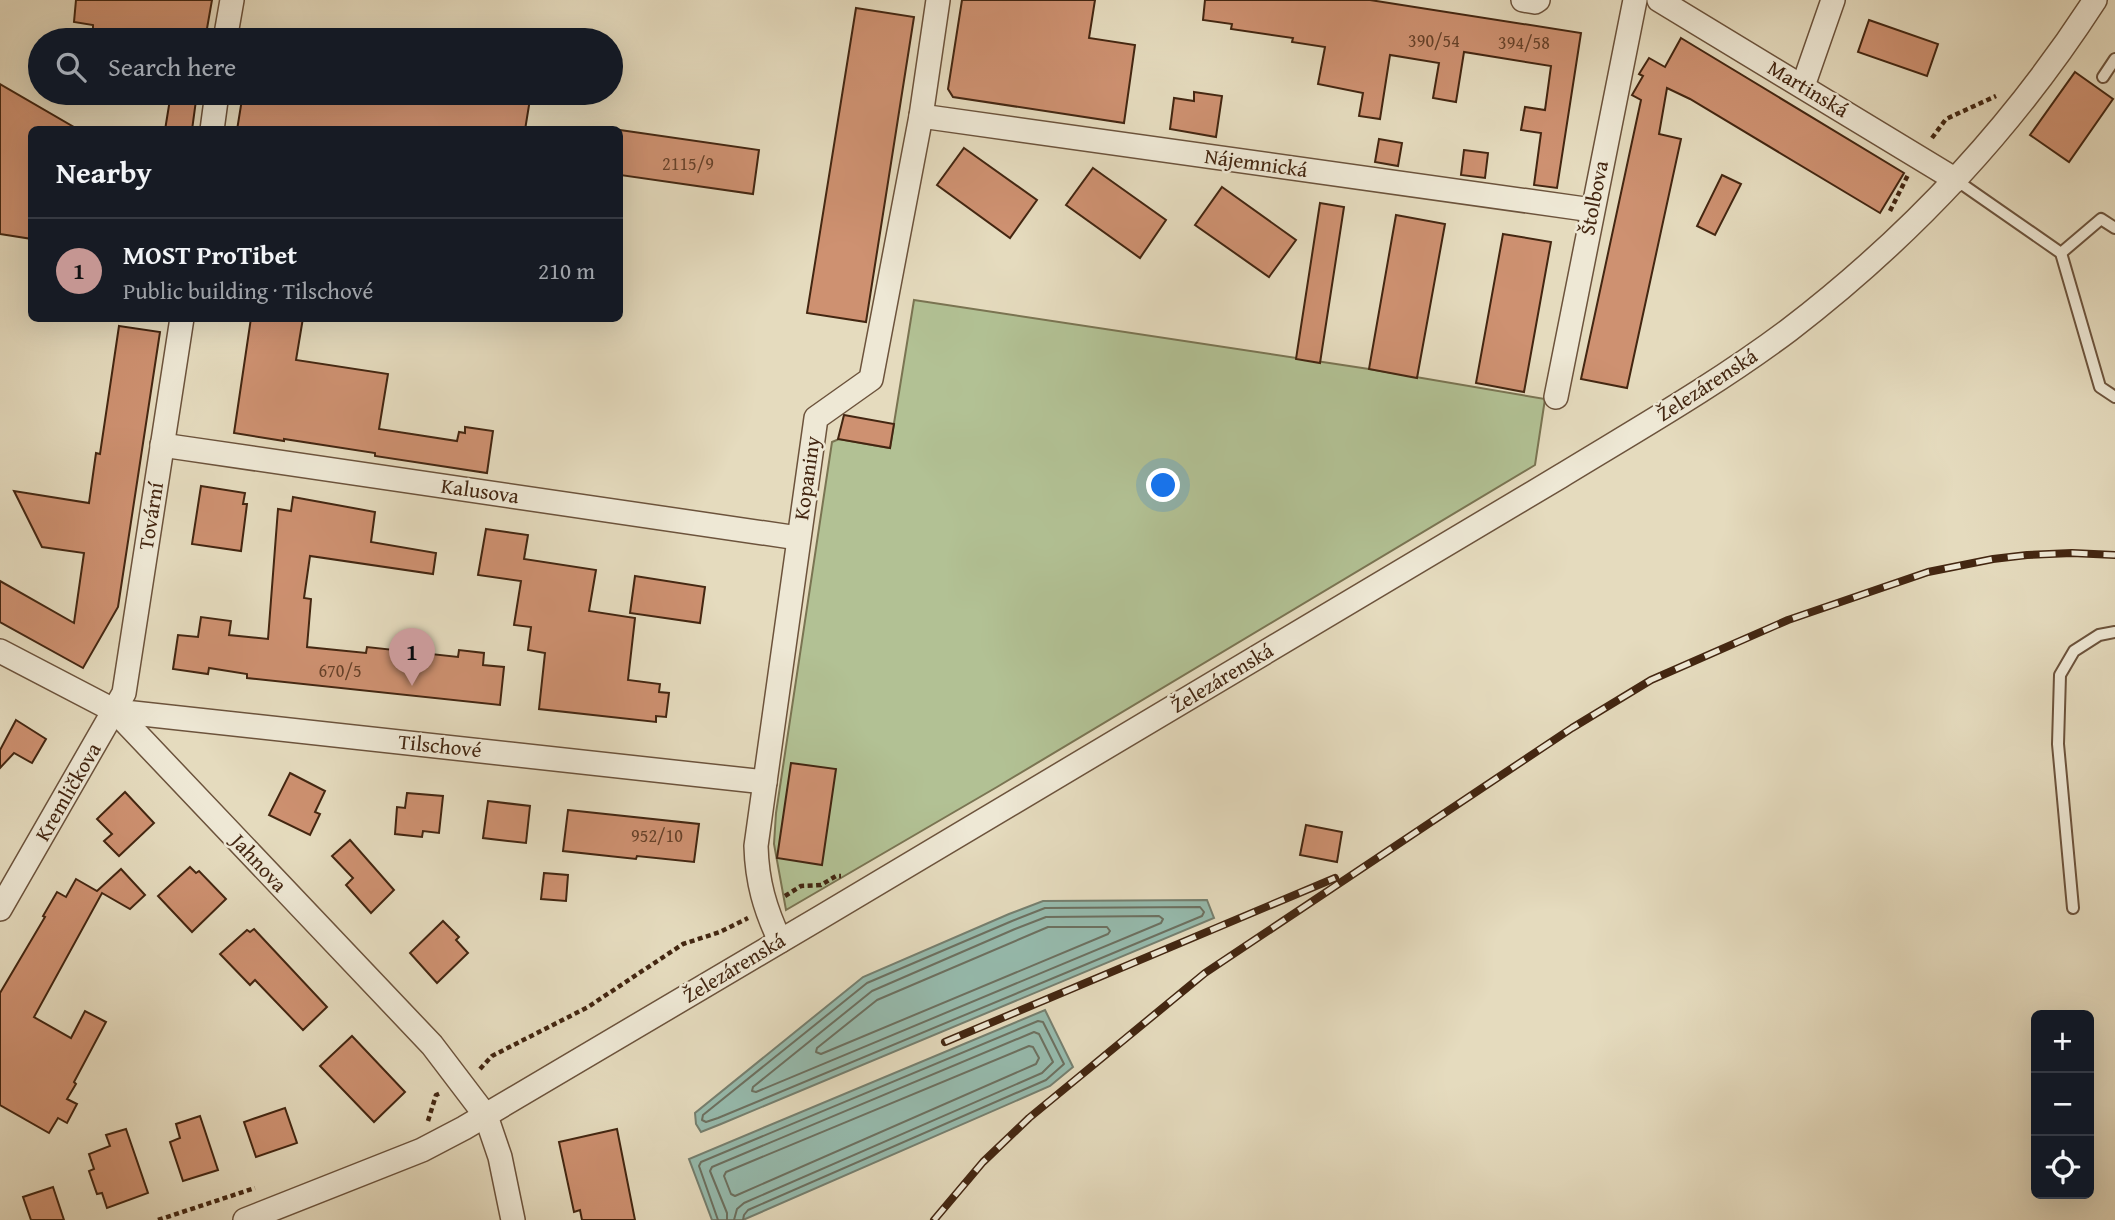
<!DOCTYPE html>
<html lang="en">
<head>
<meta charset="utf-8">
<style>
  :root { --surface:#171b24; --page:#242831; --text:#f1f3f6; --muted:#9ea1a6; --line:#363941; --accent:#c59692 }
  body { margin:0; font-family:"Gentium Book Plus",serif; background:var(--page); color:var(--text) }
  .controls { position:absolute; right:21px; bottom:21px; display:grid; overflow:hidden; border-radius:10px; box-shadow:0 7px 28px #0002 }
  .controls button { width:63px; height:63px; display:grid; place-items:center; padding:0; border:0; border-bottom:2px solid var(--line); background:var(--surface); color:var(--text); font:35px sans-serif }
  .you { position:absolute; left:1164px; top:486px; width:24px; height:24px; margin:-18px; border:5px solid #fff; border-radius:50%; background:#1a73e8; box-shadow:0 0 0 10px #1a73e833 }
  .badge { display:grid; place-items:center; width:46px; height:46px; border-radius:50%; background:var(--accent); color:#111; font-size:23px; font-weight:700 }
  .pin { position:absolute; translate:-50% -58px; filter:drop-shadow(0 2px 4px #0008) }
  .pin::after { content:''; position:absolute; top:37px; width:24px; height:21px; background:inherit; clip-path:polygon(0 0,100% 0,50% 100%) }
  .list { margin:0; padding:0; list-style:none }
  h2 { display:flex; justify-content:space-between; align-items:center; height:91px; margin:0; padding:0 28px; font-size:30px }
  h2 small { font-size:23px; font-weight:400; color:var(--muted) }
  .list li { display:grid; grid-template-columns:46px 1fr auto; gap:21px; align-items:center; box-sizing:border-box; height:105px; padding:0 28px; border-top:2px solid var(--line) }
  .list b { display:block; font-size:26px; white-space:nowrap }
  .list p { margin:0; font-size:23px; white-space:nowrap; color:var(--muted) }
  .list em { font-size:23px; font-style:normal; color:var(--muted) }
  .icon { flex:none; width:38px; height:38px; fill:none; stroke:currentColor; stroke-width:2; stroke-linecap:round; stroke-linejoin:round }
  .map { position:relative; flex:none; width:2115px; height:1220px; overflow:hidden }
  .search { position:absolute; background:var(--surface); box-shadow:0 7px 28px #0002; left:28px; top:28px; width:595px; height:77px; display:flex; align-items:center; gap:18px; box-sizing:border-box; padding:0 24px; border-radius:38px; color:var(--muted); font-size:26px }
  .panel { position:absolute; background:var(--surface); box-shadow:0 7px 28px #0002; left:28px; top:126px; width:595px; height:196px; border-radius:10px }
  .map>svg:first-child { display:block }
  .green { fill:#b2c194; stroke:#7a7452; stroke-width:2 }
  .water { fill:#96bbae; stroke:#757f6f; stroke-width:2 }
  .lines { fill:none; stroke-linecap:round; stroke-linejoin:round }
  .shore { stroke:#6c7060; stroke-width:2 }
  .building { fill:#ce9171; stroke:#432611; stroke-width:2 }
  .service-casing { stroke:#6c533c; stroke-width:14 }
  .minor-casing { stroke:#6c533c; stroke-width:26 }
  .path { stroke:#432611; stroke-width:4.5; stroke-dasharray:5 3.5; stroke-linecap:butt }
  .service { stroke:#eee8d5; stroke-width:10 }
  .minor { stroke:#eee8d5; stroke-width:23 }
  .rail-casing { stroke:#432611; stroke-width:8 }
  .rail { stroke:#eee8d5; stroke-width:5; stroke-dasharray:16; stroke-linecap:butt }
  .labels { text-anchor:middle; stroke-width:5; stroke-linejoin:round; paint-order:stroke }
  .number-label { font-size:18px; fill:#664129 }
  .street-label { font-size:21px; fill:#432611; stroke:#eee8d5 }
</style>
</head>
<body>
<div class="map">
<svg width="2115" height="1220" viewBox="0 0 2115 1220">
  <rect width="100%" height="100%" fill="#e5dbbe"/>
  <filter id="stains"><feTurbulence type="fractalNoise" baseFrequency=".00286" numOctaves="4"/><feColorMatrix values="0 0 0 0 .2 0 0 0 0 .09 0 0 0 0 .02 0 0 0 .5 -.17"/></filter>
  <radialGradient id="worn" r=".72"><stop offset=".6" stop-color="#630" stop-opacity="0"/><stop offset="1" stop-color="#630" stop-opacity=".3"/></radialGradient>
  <polygon class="green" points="914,300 1369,369 1545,399 1535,465 997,787 786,910 774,844 776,813 832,442 839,439 890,448"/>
  <g class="water">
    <polygon points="1207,900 1214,918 721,1124 701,1132 696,1124 695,1113 863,977 1009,914 1043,901"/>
    <polygon points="1045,1010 1073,1067 1050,1086 743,1220 712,1220 689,1159"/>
  </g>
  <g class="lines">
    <g class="shore">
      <polygon points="1200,907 1204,912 1202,916 718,1118 706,1122 702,1120 703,1115 867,983 1012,921 1045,908"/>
      <polygon points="1159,916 1163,919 1161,923 756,1092 752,1091 753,1087 872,991 1015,929 1046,917"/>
      <polygon points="1048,927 1107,927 1110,931 1108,934 821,1054 816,1052 817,1048 877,1000"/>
      <polygon points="1029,1046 1033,1047 1039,1058 1036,1064 735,1196 731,1194 724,1176 726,1172"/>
      <polyline points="718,1220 699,1166 701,1162 1038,1021 1043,1022 1064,1064 1046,1080 748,1210 744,1215 743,1220"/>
      <polyline points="727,1220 727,1213 710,1171 712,1167 1034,1032 1039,1034 1053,1062 1042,1073 744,1203 737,1209 734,1220"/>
    </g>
  </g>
  <g class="building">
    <polygon points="76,0 212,0 205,40 166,39 93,29 93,25 74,22"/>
    <polygon points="962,0 1095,0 1089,38 1135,45 1124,123 953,97 948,89"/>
    <polygon points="1205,0 1370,0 1581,33 1557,188 1534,185 1541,133 1521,130 1525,107 1545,110 1551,66 1464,52 1456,102 1433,98 1439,63 1390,55 1380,119 1359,116 1363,93 1318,84 1325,47 1292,42 1293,38 1231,29 1232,24 1203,20"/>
    <polygon points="856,8 914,17 866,322 807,313"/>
    <polygon points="1869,20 1938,44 1927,76 1858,52"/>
    <polygon points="1681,38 1904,173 1880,213 1690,99 1667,88 1659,134 1681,139 1627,388 1581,379 1641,100 1632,95 1643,76 1639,74 1649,58 1665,67"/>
    <polygon points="2075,72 2113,99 2069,162 2030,135"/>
    <polygon points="0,84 79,130 32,130 32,239 0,234"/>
    <polygon points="1194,92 1222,96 1216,137 1170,129 1174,98 1194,101"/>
    <polygon points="171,93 197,93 192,130 165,130"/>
    <polygon points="243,93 531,93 525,130 237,130"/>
    <polygon points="620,130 759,150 753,194 620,175"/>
    <polygon points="1379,139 1402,143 1398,166 1375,162"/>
    <polygon points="964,148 1037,200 1010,238 937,185"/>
    <polygon points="1464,150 1488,153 1485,178 1461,175"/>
    <polygon points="1093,168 1166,220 1140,258 1066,205"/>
    <polygon points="1722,175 1741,184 1715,235 1697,226"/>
    <polygon points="1222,187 1296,240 1269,277 1195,225"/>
    <polygon points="1320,203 1344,207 1320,363 1296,359"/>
    <polygon points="1396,215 1445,224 1417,378 1369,369"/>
    <polygon points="1503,234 1551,242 1524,392 1476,383"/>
    <polygon points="251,318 303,318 296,360 388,374 379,429 457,441 459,432 465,433 465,427 493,431 487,473 375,456 375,453 284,439 284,441 234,433"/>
    <polygon points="119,326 160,332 118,607 83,668 0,622 0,581 74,623 84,553 42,547 14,491 89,503 96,453 100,454"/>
    <polygon points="844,415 894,424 890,448 838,439"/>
    <polygon points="201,486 245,493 243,504 247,504 241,551 192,544"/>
    <polygon points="293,497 375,512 371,542 436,553 433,574 310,556 304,598 311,599 307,647 366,653 367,647 458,657 459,650 484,653 483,665 504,667 500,705 247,678 247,674 209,668 208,674 173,669 178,635 198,637 201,617 231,621 229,635 268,639 278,509 291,511"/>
    <polygon points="486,529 528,535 524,559 596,570 589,611 635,618 628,680 660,684 659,692 669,693 666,717 656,716 656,722 539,709 545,653 528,650 531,627 514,625 521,581 478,575"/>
    <polygon points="635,576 705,587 700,623 630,613"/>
    <polygon points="16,720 46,739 32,763 14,753 0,768 0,750"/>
    <polygon points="791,763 836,769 822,865 777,858"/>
    <polygon points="290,773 325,791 315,812 320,814 310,835 269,815"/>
    <polygon points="125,792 154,823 119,856 104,841 112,834 97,819"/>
    <polygon points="407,793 443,796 439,833 423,831 422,837 395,834 397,807 405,808"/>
    <polygon points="488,801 530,806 526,843 483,838"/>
    <polygon points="568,810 699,824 694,862 637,856 636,859 563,851"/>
    <polygon points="1306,825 1342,832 1337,862 1300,855"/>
    <polygon points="350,840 394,890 371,913 346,885 353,878 332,856"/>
    <polygon points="190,867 196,873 199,871 226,899 192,932 158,896"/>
    <polygon points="121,869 145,895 130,909 102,893 34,1017 71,1038 85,1011 106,1022 74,1082 76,1084 67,1099 77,1104 67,1123 58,1118 49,1133 0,1105 0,993 45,917 43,916 57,892 66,897 76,879 97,891"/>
    <polygon points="544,873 568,875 566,901 541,899"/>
    <polygon points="443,921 459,937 456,940 468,953 437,983 410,953"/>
    <polygon points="254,929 327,1007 303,1030 255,980 250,985 220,954 247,930 250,932"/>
    <polygon points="352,1036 405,1092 374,1122 320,1066"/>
    <polygon points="285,1108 297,1143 256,1157 244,1122"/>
    <polygon points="200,1116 218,1170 183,1181 170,1142 180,1138 176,1124"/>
    <polygon points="126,1129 148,1193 107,1208 102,1193 97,1194 89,1171 94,1169 89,1154 110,1146 106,1135"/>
    <polygon points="617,1129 635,1220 582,1220 580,1210 574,1212 559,1142"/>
    <polygon points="53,1187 64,1220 31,1220 23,1197"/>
  </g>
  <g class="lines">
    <defs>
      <g id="service">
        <polyline points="2103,77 2115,59"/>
        <polyline points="1956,180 2061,253 2100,387 2115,397"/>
        <polyline points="2061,253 2101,219 2115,228"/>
        <polyline points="2073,908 2058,744 2060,675 2074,651 2099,635 2115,632"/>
      </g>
      <g id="minor">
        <polyline points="1523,0 1535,2 1538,0"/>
        <polyline points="1659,0 1956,180"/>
        <polyline points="225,40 232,0"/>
        <polyline points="1803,86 1833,0"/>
        <polyline points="921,116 1592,210"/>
        <polyline points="212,130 217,93"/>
        <polyline points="1556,397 1635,0"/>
        <polyline points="162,445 798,538"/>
        <polyline points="0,651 115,711 432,1045 486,1116 500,1157 513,1220"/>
        <polyline points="115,711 765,782"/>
        <polyline points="0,909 124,693 182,318"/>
        <path d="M780,941C765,909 757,882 756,846L816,418L871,379L921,116L938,0"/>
        <path d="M245,1220L422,1150L464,1128C730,972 994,814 1259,656C1359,596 1460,536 1561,476C1638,429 1717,384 1789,330C1909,238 2013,127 2095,0"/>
      </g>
    </defs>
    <use href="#service" class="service-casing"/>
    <use href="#minor" class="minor-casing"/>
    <g class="path">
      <polyline points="1932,138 1946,119 1996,96"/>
      <polyline points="1890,211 1908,175"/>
      <polyline points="785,896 801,886 821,885 836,876 841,876"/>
      <polyline points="480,1069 492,1056 588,1007 683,944 720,932 748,918"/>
      <polyline points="428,1121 436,1095 441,1093"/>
      <polyline points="158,1220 255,1188"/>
    </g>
    <use href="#service" class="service"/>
    <use href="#minor" class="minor"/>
    <defs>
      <g id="rail">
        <polyline points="945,1042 1335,878"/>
        <polyline points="934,1220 983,1162 1029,1118 1205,973 1572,728 1651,680 1788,620 1928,572 1993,559 2027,555 2072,553 2115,555"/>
      </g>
    </defs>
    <use href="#rail" class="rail-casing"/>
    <use href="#rail" class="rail"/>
  </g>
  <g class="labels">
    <g class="number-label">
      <text x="1434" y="47">390/54</text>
      <text x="1524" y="49">394/58</text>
      <text x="688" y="170">2115/9</text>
      <text x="340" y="677">670/5</text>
      <text x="657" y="842">952/10</text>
    </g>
    <g class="street-label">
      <text transform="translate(1808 89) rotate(31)" y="7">Martinská</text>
      <text transform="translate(1256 163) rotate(8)" y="7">Nájemnická</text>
      <text transform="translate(1594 198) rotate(-79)" y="7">Štolbova</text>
      <text transform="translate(1707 385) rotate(-33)" y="7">Železárenská</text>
      <text transform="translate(807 478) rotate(-82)" y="7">Kopaniny</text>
      <text transform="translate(480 491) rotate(8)" y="7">Kalusova</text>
      <text transform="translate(151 516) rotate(-81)" y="7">Tovární</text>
      <text transform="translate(1222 678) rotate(-31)" y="7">Železárenská</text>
      <text transform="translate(440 746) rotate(6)" y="7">Tilschové</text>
      <text transform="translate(68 792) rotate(-60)" y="7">Kremličkova</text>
      <text transform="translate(259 863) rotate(47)" y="7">Jahnova</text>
      <text transform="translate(734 968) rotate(-31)" y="7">Železárenská</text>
    </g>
  </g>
  <rect width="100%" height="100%" filter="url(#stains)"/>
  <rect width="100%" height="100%" fill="url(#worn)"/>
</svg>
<div class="controls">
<button>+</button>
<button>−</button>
<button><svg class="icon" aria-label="locate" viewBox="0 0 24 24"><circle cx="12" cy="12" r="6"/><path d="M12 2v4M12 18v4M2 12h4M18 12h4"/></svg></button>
</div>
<div class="you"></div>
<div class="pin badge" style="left:412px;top:686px">1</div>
<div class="search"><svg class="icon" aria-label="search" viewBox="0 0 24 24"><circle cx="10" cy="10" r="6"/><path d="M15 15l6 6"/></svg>Search here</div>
<section class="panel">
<h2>Nearby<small></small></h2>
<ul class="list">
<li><span class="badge">1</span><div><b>MOST ProTibet</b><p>Public building · Tilschové</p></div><em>210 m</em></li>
</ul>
</section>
</div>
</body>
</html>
